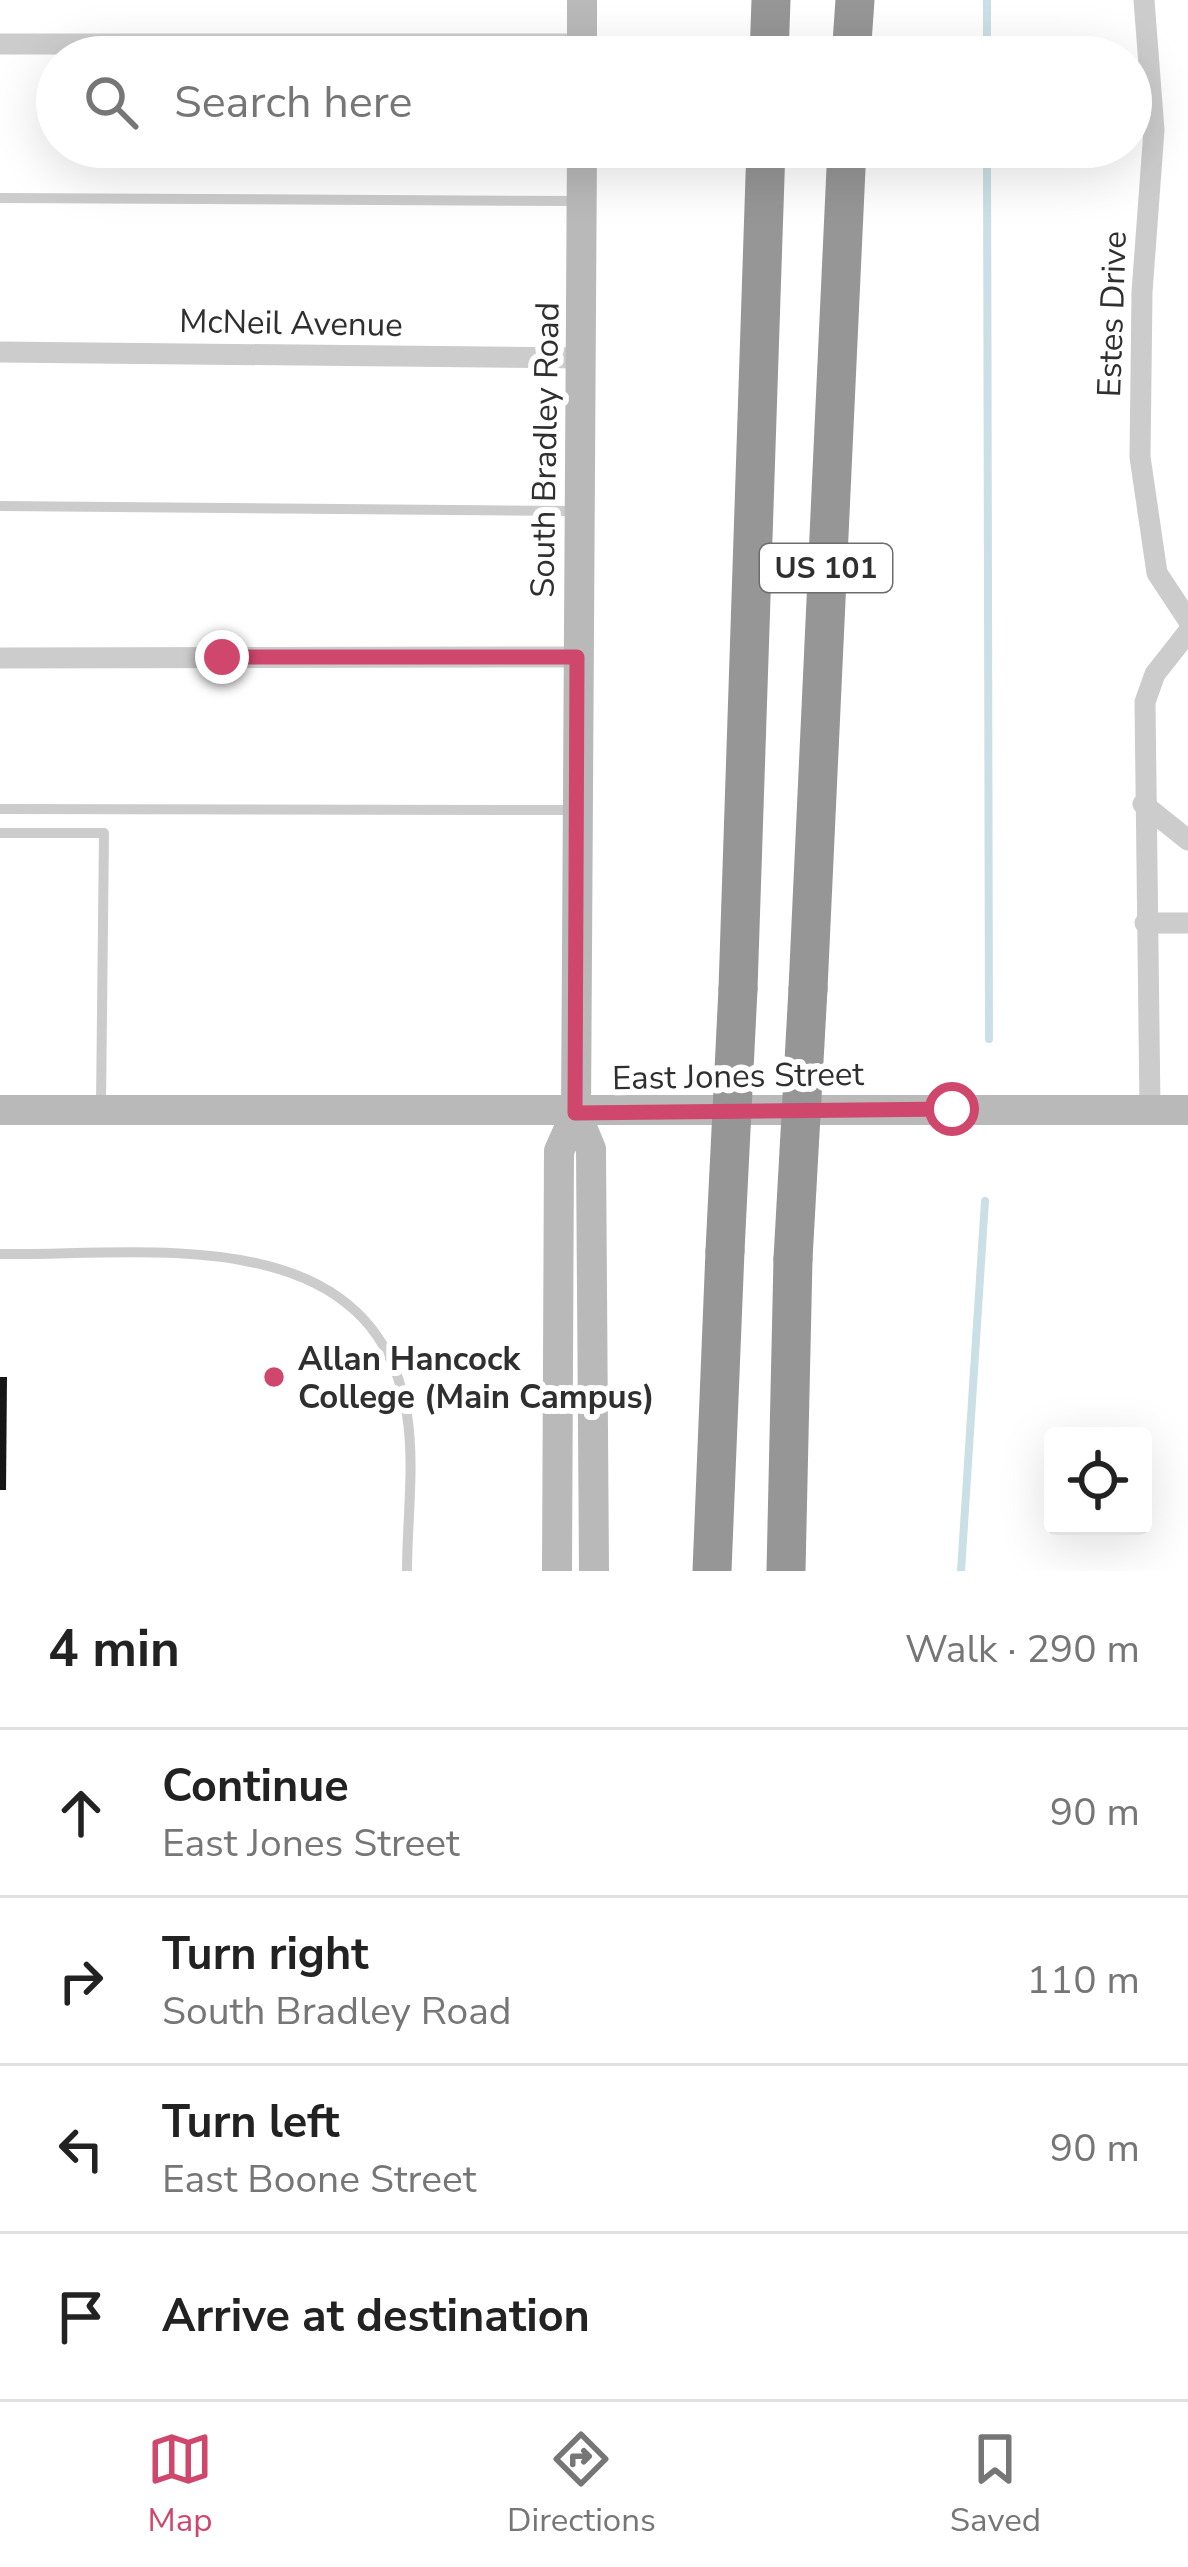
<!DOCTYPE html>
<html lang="en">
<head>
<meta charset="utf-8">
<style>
  :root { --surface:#fff; --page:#f2f2f2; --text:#222; --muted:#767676; --line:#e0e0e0; --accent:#cf476c }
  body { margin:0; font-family:"Nunito Sans",sans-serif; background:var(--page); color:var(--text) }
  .controls { position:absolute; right:36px; bottom:36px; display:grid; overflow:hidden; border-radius:12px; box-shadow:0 12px 48px #0002 }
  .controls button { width:108px; height:108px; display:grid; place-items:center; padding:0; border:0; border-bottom:3px solid var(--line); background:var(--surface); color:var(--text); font:60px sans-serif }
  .stop { position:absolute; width:36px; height:36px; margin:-27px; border:9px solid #cf476c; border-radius:50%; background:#fff }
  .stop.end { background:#cf476c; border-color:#fff; box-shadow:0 3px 12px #0008 }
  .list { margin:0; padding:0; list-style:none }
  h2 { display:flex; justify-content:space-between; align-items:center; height:156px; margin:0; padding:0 48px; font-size:51px }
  h2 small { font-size:39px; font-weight:400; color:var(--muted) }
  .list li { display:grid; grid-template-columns:78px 1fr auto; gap:36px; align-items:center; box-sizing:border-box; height:168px; padding:0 48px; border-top:3px solid var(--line) }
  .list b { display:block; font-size:45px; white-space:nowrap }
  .list p { margin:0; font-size:39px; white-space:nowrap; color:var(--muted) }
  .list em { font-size:39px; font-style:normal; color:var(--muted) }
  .icon { flex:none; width:66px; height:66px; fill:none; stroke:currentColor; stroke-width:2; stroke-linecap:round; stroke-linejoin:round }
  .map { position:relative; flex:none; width:1188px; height:1571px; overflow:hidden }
  .search { position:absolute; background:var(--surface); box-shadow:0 12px 48px #0002; left:36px; right:36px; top:36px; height:132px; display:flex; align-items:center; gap:30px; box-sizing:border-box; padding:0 42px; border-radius:66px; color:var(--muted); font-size:45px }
  .sheet { height:828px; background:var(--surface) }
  nav { display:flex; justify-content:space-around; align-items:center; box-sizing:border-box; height:168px; border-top:3px solid var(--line); background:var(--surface); font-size:33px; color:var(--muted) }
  nav a { display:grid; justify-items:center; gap:6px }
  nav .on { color:var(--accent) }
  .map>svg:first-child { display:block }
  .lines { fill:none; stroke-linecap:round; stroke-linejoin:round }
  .stream { stroke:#cae0e6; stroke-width:8 }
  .building { fill:#161616 }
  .lane { stroke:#ccc; stroke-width:10 }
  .street { stroke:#ccc; stroke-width:21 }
  .secondary { stroke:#b9b9b9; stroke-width:30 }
  .highway { stroke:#969696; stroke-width:39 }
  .highway-bridge { stroke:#969696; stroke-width:39 }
  .route { stroke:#cf476c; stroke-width:15 }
  .poi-dot { fill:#cf476c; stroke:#fff; stroke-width:4.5 }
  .labels { text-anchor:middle; stroke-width:12; stroke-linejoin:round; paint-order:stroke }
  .shield { fill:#fff; stroke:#6d6d6d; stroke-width:3 }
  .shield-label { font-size:30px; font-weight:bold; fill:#2f2f2f }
  .street-label { font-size:33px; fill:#2f2f2f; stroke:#fff }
  .poi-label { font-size:33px; font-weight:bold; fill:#2f2f2f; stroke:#fff; text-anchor:start }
</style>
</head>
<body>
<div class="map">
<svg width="1188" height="1571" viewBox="0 0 1188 1571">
  <rect width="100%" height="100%" fill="#fff"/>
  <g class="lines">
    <g class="stream">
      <polyline points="987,0 987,57"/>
      <polyline points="987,147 989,1039"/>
      <polyline points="961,1571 985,1201"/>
    </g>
  </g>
  <polygon class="building" points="0,1377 7,1377 6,1490 0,1490"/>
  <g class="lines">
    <g class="lane">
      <polyline points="0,198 578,201"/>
      <polyline points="0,506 576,511"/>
      <polyline points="0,809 572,810"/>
      <polyline points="0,833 104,833 101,1104"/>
      <path d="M0,1254C145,1256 376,1217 407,1415C415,1464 407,1521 407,1571"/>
    </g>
    <g class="street">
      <polyline points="1144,0 1154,130 1142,292 1140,457 1157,573 1188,620"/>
      <polyline points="0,44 582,44"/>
      <polyline points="0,352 582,358"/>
      <polyline points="0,658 577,657"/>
      <polyline points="1143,804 1188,840"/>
      <polyline points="1145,923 1188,923"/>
      <polyline points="1150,1109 1145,702 1155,674 1188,632"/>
    </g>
    <g class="secondary">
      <polyline points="582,0 582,57"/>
      <polyline points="582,147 576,1113 591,1149 594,1571"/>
      <polyline points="0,1110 1188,1110"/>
      <polyline points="557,1571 559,1151 576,1113"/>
    </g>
    <g class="highway">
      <polyline points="769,57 771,0"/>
      <polyline points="851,57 855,0"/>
      <polyline points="738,989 766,147"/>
      <polyline points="808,989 847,147"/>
      <polyline points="712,1571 725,1251"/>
      <polyline points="786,1571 793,1259"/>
    </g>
    <g class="highway-bridge">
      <polyline points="725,1251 738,989"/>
      <polyline points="793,1259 808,989"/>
    </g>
  </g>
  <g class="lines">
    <polyline class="route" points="222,657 577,657 575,1113 952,1109"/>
  </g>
  <circle class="poi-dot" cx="274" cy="1377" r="12"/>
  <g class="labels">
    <rect class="shield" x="760" y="544" width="132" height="48" rx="9"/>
    <g class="shield-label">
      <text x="826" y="578">US 101</text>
    </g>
    <g class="street-label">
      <text transform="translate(1111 314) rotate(-88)" y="12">Estes Drive</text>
      <text transform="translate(291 322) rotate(1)" y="12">McNeil Avenue</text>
      <text transform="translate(544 450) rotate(-89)" y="12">South Bradley Road</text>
      <text transform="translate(738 1075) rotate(-1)" y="12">East Jones Street</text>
    </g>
    <g class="poi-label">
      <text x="298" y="1370">Allan Hancock<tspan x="298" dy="38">College (Main Campus)</tspan></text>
    </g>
  </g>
</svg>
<div class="controls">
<button><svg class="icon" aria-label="locate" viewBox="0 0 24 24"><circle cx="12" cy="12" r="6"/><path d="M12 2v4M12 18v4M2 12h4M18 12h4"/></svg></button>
</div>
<div class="stop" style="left:952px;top:1109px"></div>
<div class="stop end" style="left:222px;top:657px"></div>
<div class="search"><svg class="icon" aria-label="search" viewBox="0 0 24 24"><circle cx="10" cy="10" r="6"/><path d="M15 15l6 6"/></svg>Search here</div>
</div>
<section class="sheet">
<h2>4 min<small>Walk · 290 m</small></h2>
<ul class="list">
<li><svg class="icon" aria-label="ahead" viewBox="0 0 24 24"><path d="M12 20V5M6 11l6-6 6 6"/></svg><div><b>Continue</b><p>East Jones Street</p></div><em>90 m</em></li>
<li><svg class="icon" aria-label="right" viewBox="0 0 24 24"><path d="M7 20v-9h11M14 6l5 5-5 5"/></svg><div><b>Turn right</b><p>South Bradley Road</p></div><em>110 m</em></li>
<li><svg class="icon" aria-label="left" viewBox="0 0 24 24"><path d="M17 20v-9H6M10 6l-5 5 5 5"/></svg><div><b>Turn left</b><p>East Boone Street</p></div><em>90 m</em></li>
<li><svg class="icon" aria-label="arrive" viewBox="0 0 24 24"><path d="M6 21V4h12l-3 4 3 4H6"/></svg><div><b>Arrive at destination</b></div></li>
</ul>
</section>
<nav>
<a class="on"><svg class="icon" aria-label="map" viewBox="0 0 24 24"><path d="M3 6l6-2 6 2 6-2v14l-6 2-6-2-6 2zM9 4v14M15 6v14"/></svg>Map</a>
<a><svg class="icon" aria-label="directions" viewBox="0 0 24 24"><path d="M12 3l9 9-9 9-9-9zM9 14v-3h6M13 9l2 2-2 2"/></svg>Directions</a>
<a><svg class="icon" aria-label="saved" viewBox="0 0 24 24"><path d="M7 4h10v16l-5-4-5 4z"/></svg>Saved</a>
</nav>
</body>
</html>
